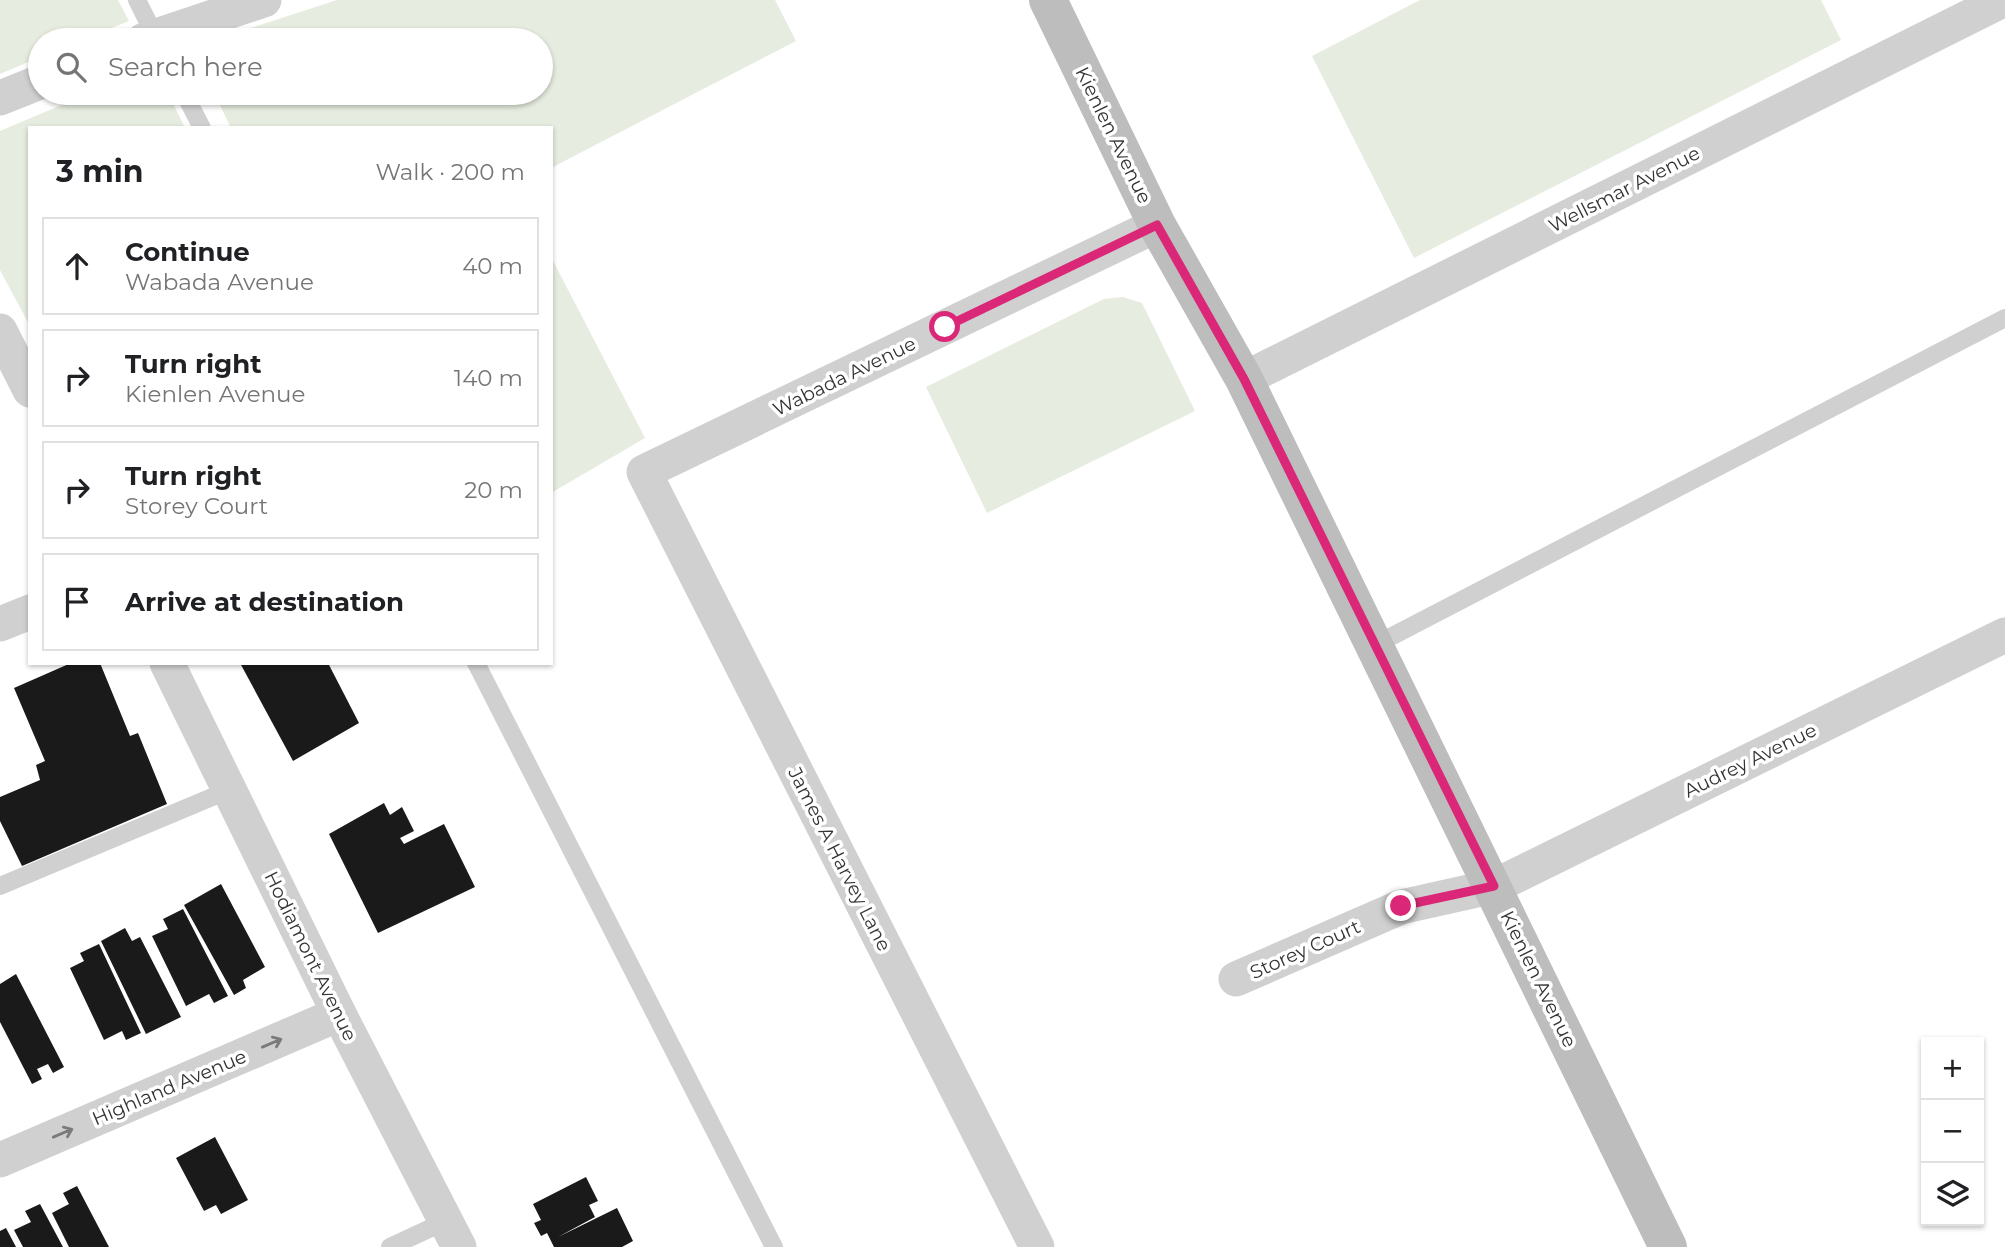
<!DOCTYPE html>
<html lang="en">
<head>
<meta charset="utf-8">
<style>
  :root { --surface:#fff; --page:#f2f2f2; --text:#202124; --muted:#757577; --line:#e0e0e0 }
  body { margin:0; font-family:Montserrat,sans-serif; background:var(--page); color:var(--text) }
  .controls { position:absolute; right:21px; bottom:21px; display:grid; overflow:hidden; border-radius:0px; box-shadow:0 2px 5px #0004 }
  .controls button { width:63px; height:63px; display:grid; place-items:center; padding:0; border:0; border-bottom:2px solid var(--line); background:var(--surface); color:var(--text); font:35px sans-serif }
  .stop { position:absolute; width:21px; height:21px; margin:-16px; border:5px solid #db2777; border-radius:50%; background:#fff }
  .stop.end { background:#db2777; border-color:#fff; box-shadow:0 2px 7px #0008 }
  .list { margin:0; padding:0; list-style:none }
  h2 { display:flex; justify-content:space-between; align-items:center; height:91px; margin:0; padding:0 28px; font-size:30px }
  h2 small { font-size:23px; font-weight:400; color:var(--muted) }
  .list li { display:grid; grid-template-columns:46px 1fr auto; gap:21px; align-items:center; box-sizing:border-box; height:98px; margin:0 14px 14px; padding:0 14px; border:2px solid var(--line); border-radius:0px }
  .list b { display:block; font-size:26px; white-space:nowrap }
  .list p { margin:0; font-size:23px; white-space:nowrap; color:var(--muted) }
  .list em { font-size:23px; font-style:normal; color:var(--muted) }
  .icon { flex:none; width:38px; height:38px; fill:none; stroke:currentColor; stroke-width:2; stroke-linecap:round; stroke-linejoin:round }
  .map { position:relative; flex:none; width:2005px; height:1247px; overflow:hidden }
  .search { position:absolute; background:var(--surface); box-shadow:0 2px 5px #0004; left:28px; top:28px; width:525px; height:77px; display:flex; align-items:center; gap:18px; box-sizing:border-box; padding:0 24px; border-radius:38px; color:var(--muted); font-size:26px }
  .panel { position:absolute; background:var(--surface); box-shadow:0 2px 5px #0004; left:28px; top:126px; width:525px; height:539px; border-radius:0px }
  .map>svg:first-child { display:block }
  .green { fill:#e6ecdf }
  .building { fill:#1a1a1a }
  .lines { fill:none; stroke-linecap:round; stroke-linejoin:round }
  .service { stroke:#d0d0d0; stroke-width:18 }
  .minor { stroke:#d0d0d0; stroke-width:35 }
  .secondary { stroke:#bdbdbd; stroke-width:38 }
  .oneway { stroke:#7a7a7a }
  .route { stroke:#db2777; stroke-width:9 }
  .labels { text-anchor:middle; stroke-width:7; stroke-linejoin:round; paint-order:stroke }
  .street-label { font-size:19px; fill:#333; stroke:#fff }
</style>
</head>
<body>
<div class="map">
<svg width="2005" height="1247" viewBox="0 0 2005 1247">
  <rect width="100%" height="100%" fill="#fff"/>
  <g class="green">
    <polygon points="0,0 118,0 129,21 82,40 40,40 40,57 0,74"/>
    <polygon points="337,0 775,0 796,41 551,168 551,128 231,128 214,93 541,93 541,40 214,40"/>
    <polygon points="1420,0 1821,0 1841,40 1414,258 1312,56"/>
    <polygon points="90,93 168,93 185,128 30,128 30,326 0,270 0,131"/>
    <polygon points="551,257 645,438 551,493"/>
    <polygon points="1123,297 1142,303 1195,411 987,513 926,387 1104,299"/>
  </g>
  <g class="building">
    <polygon points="71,663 100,663 130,736 138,733 167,804 22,866 0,821 0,797 40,780 36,765 45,761 14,688"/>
    <polygon points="240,663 328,663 359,723 293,761"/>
    <polygon points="384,803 390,815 402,807 414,831 400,838 404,844 444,824 475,887 378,933 329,834"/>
    <polygon points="221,884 265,967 243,980 246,988 234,995 184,905"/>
    <polygon points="183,909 228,996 214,1003 209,994 186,1006 152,936 168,929 163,919"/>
    <polygon points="125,928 132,941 140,937 181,1017 146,1034 101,941"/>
    <polygon points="99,944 141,1033 126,1040 122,1031 104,1040 70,968 84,961 80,953"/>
    <polygon points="16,974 64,1067 53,1073 48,1064 37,1069 42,1079 32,1084 0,1022 0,984"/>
    <polygon points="215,1137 248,1200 221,1214 216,1205 204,1211 176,1158"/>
    <polygon points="586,1177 598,1201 589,1205 595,1217 558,1237 617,1208 633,1241 622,1247 554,1247 547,1233 541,1236 534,1223 541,1220 533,1204"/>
    <polygon points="77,1186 88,1207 109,1247 69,1247 52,1213 69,1204 63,1193"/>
    <polygon points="40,1204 63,1247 23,1247 14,1230 31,1222 25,1211"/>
    <polygon points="6,1228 16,1247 0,1247 0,1231"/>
  </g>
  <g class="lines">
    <g class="service">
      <polyline points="137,0 157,40"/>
      <polyline points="184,93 202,128"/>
      <polyline points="1375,645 2005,318"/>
      <polyline points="476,663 774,1247"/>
      <polyline points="0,886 229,790"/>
      <polyline points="390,1247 446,1221"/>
    </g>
    <g class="minor">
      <polyline points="144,40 264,0"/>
      <polyline points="0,98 40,82"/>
      <polyline points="0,331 30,390"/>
      <polyline points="1244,379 2003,0"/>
      <polyline points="0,624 30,612"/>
      <polyline points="167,663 339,1014 459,1247"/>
      <polyline points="1236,979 1401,907 1495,886 2005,635"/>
      <polyline points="0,1160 339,1014"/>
      <polyline points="1037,1247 644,472 1157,225"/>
    </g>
    <polyline class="secondary" points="1048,0 1157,225 1244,379 1668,1247"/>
  </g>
  <defs><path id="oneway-shaft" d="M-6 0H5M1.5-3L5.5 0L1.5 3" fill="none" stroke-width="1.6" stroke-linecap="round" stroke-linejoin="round" transform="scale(1.75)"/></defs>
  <g class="oneway">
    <use href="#oneway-shaft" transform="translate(272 1043) rotate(-23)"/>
    <use href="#oneway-shaft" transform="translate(63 1133) rotate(-23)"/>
  </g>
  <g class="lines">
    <polyline class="route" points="945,327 1157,225 1244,379 1494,886 1401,906"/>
  </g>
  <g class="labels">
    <g class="street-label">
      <text transform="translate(1114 135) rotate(64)" y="7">Kienlen Avenue</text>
      <text transform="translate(1624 189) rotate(-27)" y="7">Wellsmar Avenue</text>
      <text transform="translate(844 376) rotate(-26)" y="7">Wabada Avenue</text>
      <text transform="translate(1750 760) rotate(-26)" y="7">Audrey Avenue</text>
      <text transform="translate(840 859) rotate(63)" y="7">James A Harvey Lane</text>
      <text transform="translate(1305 949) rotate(-24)" y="7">Storey Court</text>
      <text transform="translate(311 956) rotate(64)" y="7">Hodiamont Avenue</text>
      <text transform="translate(1539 979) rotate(64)" y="7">Kienlen Avenue</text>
      <text transform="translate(169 1087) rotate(-23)" y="7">Highland Avenue</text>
    </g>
  </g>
</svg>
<div class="controls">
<button>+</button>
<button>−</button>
<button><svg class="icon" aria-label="layers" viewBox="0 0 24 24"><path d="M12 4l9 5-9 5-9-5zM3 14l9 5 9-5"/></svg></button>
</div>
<div class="stop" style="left:945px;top:327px"></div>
<div class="stop end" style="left:1401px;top:906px"></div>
<div class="search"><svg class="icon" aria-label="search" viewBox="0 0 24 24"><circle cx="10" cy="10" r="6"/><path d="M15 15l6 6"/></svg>Search here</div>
<section class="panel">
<h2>3 min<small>Walk · 200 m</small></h2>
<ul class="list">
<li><svg class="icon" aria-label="ahead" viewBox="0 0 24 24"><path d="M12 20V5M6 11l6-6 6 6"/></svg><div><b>Continue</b><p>Wabada Avenue</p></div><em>40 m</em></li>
<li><svg class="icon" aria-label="right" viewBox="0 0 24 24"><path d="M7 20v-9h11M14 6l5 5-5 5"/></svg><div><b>Turn right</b><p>Kienlen Avenue</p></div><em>140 m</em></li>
<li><svg class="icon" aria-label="right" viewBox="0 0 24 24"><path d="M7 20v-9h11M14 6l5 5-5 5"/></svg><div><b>Turn right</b><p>Storey Court</p></div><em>20 m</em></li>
<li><svg class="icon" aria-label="arrive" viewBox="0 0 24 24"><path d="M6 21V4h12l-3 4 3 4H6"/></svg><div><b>Arrive at destination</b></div></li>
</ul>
</section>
</div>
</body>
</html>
